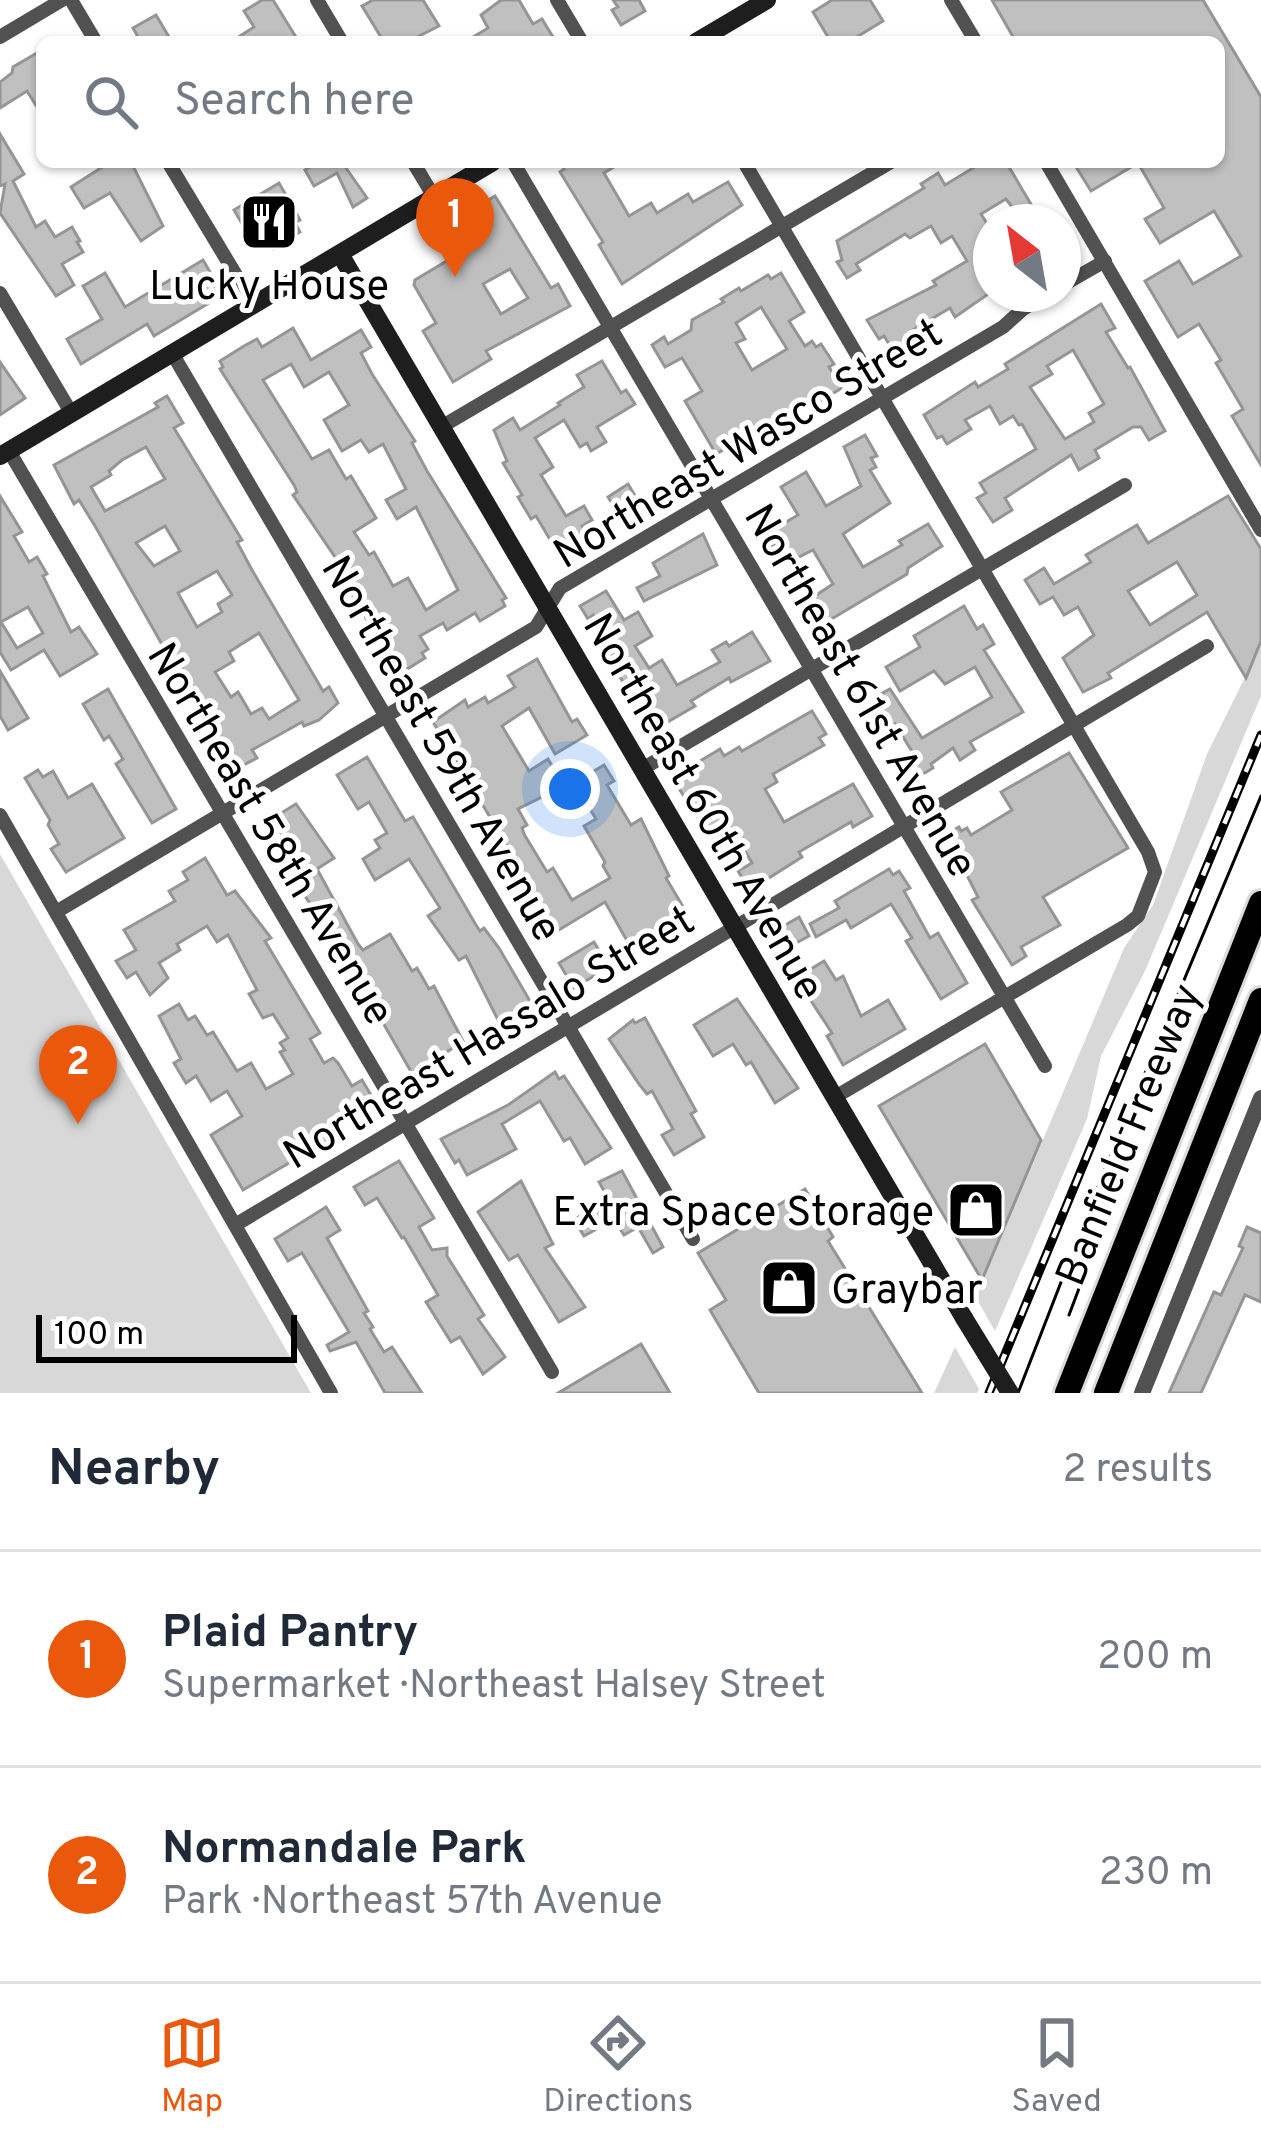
<!DOCTYPE html>
<html lang="en">
<head>
<meta charset="utf-8">
<style>
  :root { --surface:#fff; --page:#f2f2f3; --text:#1f2937; --muted:#747a83; --line:#e0e1e3; --accent:#ea580c }
  body { margin:0; font-family:Overpass,sans-serif; background:var(--page); color:var(--text) }
  .compass { position:absolute; left:973px; top:204px; width:108px; height:108px; border-radius:50%; background:var(--surface); box-shadow:0 3px 9px #0004; rotate:329deg }
  .scale { position:absolute; left:36px; bottom:30px; width:261px; box-sizing:border-box; padding-left:12px; border:6px solid #000; border-top:0; font-size:33px; line-height:42px; white-space:nowrap; color:#000; -webkit-text-stroke:9px #fff; paint-order:stroke }
  .you { position:absolute; left:570px; top:789px; width:42px; height:42px; margin:-30px; border:9px solid #fff; border-radius:50%; background:#1a73e8; box-shadow:0 0 0 18px #1a73e833 }
  .badge { display:grid; place-items:center; width:78px; height:78px; border-radius:50%; background:var(--accent); color:#fff; font-size:39px; font-weight:700 }
  .pin { position:absolute; translate:-50% -99px; filter:drop-shadow(0 3px 6px #0008) }
  .pin::after { content:''; position:absolute; top:63px; width:42px; height:36px; background:inherit; clip-path:polygon(0 0,100% 0,50% 100%) }
  .list { margin:0; padding:0; list-style:none }
  h2 { display:flex; justify-content:space-between; align-items:center; height:156px; margin:0; padding:0 48px; font-size:51px }
  h2 small { font-size:39px; font-weight:400; color:var(--muted) }
  .list li { display:grid; grid-template-columns:78px 1fr auto; gap:36px; align-items:center; box-sizing:border-box; height:216px; padding:0 48px; border-top:3px solid var(--line) }
  .list b { display:block; font-size:45px; white-space:nowrap }
  .list p { margin:0; font-size:39px; white-space:nowrap; color:var(--muted) }
  .list em { font-size:39px; font-style:normal; color:var(--muted) }
  .icon { flex:none; width:66px; height:66px; fill:none; stroke:currentColor; stroke-width:2; stroke-linecap:round; stroke-linejoin:round }
  .map { position:relative; flex:none; width:1261px; height:1393px; overflow:hidden }
  .search { position:absolute; background:var(--surface); box-shadow:0 3px 9px #0004; left:36px; right:36px; top:36px; height:132px; display:flex; align-items:center; gap:30px; box-sizing:border-box; padding:0 42px; border-radius:18px; color:var(--muted); font-size:45px }
  .sheet { height:588px; background:var(--surface) }
  nav { display:flex; justify-content:space-around; align-items:center; box-sizing:border-box; height:168px; border-top:3px solid var(--line); background:var(--surface); font-size:33px; color:var(--muted) }
  nav a { display:grid; justify-items:center; gap:6px }
  nav .on { color:var(--accent) }
  .map>svg:first-child { display:block }
  .green { fill:#d8d8d8 }
  .building { fill:#c0c0c0; stroke:#959595; stroke-width:3; fill-rule:evenodd }
  .lines { fill:none; stroke-linecap:round; stroke-linejoin:round }
  .motorway-casing { stroke:#dbdbdb; stroke-width:30 }
  .minor { stroke:#515151; stroke-width:14 }
  .tertiary { stroke:#515151; stroke-width:16 }
  .secondary { stroke:#1e1e1e; stroke-width:18 }
  .motorway { stroke:#000; stroke-width:24 }
  .tram { stroke:#000; stroke-width:3 }
  .rail-casing { stroke:#000; stroke-width:9 }
  .rail { stroke:#fff; stroke-width:4.5; stroke-dasharray:14; stroke-linecap:butt }
  .secondary-bridge { stroke:#1e1e1e; stroke-width:18 }
  .labels { text-anchor:middle; stroke-width:10; stroke-linejoin:round; paint-order:stroke }
  .poi-label { font-size:42px; fill:#000; stroke:#fff }
  .street-label { font-size:42px; fill:#000; stroke:#fff }
</style>
</head>
<body>
<div class="map">
<svg width="1261" height="1393" viewBox="0 0 1261 1393">
  <rect width="100%" height="100%" fill="#fff"/>
  <g class="green">
    <polygon points="1261,645 1261,696 1145,971 1101,1056 1087,1119 995,1331 976,1298 1124,948 1153,905 1207,754"/>
    <polygon points="0,854 311,1393 0,1393"/>
    <polygon points="955,1347 979,1389 977,1393 934,1393"/>
  </g>
  <g class="building">
    <polygon points="262,0 273,0 299,42 231,42 254,27 244,11"/>
    <polygon points="373,0 423,0 439,26 407,42 384,42 362,6"/>
    <polygon points="501,0 519,0 533,24 542,19 556,42 465,42 488,28 481,15"/>
    <polygon points="613,0 639,0 645,11 621,25 612,10 618,7"/>
    <polygon points="832,0 870,0 883,21 855,38 857,42 831,42 813,12"/>
    <polygon points="992,0 1203,0 1261,97 1261,465 1232,416 1243,409 1216,363 1221,360 1199,324 1178,337 1145,281 1179,261 1193,284 1241,256 1214,211 1160,243 1145,219 1164,208 1138,163 1091,191 1073,162 1219,162 1219,42 1016,42"/>
    <polygon points="156,15 172,42 141,42 133,28"/>
    <polygon points="42,50 42,115 27,91 0,108 0,82 12,73 13,67"/>
    <polygon points="0,134 24,174 13,181 36,227 45,221 55,237 72,227 80,241 77,242 83,252 62,264 74,285 56,296 0,213 5,184 0,186"/>
    <polygon points="102,162 131,162 163,226 141,241 110,193 84,208 71,187 104,166"/>
    <polygon points="318,162 355,162 346,168 367,198 353,207 337,173 314,186 305,170"/>
    <polygon points="560,162 622,162 604,173 629,216 651,203 657,213 688,194 693,202 728,182 742,205 622,284 599,245 603,242 560,172 564,169"/>
    <polygon points="983,162 1006,162 1032,206 1018,215 1006,199 981,214 991,230 991,238 980,245 991,264 991,292 955,317 950,308 908,333 915,345 897,357 884,336 879,339 867,320 936,285 933,281 967,261 952,236 941,243 931,226 910,238 905,234 856,264 860,270 847,278 837,262 842,260 837,241 924,188 921,184 938,173 945,185"/>
    <polygon points="279,183 300,220 295,223 300,232 273,249 266,238 256,244 251,239 234,210"/>
    <path d="M495,196L551,288L558,284L570,306L486,351L491,359L453,382L423,331L436,323L414,285L415,280L480,241L464,215ZM510,269L528,298L501,314L483,284Z"/>
    <polygon points="203,260 221,291 219,297 154,336 147,324 81,364 67,339 102,319 83,286 105,273 125,307"/>
    <path d="M781,273L804,312L789,321L805,346L812,341L816,347L821,344L834,364L829,367L842,388L822,400L819,395L716,454L685,401L702,391L682,358L665,367L652,345L664,337L668,344L691,330L692,320L724,302L721,299L739,288L741,291L768,275L771,279ZM761,307L787,349L752,370L736,343L745,339L736,323Z"/>
    <path d="M1101,304L1115,328L1106,332L1128,368L1130,367L1165,431L1149,440L1141,427H1133L1095,450L1099,458L1079,470L1071,455L1005,498L1012,510L993,522L977,498L986,493L980,483L1036,449L1022,424L1019,425L1013,416L1000,424L990,406L965,420L971,429L947,444L942,436L937,438L924,415L975,382L978,387L1008,369L1005,364ZM1073,350L1104,404L1089,413L1094,422L1065,439L1030,387L1052,374L1047,366Z"/>
    <path d="M293,328L311,360L361,330L371,347L361,353L372,374L415,441L412,443L427,471L506,598L502,600L505,606L480,621L475,613L447,630L443,623L420,636L428,649L422,653L425,658L404,671L400,665L396,668L377,637L333,562L337,560L293,495L297,492L294,485L220,369L223,367L220,361L244,346L257,339L262,347ZM291,364L304,387L329,372L349,405L324,420L342,451L361,440L369,452L383,444L406,489L386,500L397,519L416,507L458,590L426,610L408,578L393,586L374,552L369,555L354,532L376,518L351,476L346,479L329,450L312,459L263,380Z"/>
    <polygon points="602,361 621,393 626,390 635,404 597,427 606,442 591,451 587,443 580,447 564,420 535,438 553,467 541,475 566,516 584,506 592,520 582,526 588,536 558,553 536,516 531,519 518,497 522,495 503,463 507,461 494,430 513,418 520,430 560,405 558,403 584,387 577,375"/>
    <polygon points="0,362 25,398 0,415"/>
    <path d="M167,396L183,423L174,428L242,540L237,542L252,570L323,691L329,687L338,703L319,720L304,726L302,722L252,750L257,758L238,768L182,668L177,671L95,526L79,500L74,504L54,465L158,407L155,403ZM146,447L165,479L105,511L91,487L111,475L109,471L122,460ZM165,526L180,551L154,566L136,543ZM217,571L232,595L218,604L222,612L197,627L178,593ZM259,633L299,700L269,719L262,708L251,714L238,692L231,697L215,672L234,661L229,652Z"/>
    <polygon points="865,435 877,456 871,458 876,467 870,470 890,503 843,534 863,567 902,545 899,541 928,524 942,546 908,568 907,574 818,627 804,603 833,584 813,550 777,568 770,556 773,555 769,548 781,541 774,529 798,515 781,487 806,472 826,506 861,486 844,447"/>
    <polygon points="628,484 640,504 620,516 608,497"/>
    <path d="M0,496L22,532L14,536L29,562L37,557L47,574L43,576L71,632L79,627L97,654L60,676L44,650L11,670L0,652ZM28,607L43,633L17,648L1,622Z"/>
    <path d="M1228,496L1261,549V641L1246,678L1207,612L1108,673L1111,678L1083,692L1063,658L1094,635L1078,607L1064,615L1053,597L1040,604L1025,580L1044,568L1054,584L1091,562L1086,555L1137,525L1148,543ZM1177,562L1197,595L1150,625L1128,591Z"/>
    <polygon points="703,534 717,565 644,601 637,588 660,576 653,563"/>
    <polygon points="606,591 624,620 638,612 652,636 635,646 649,668 662,660 677,685 720,662 712,650 726,642 729,646 752,632 770,661 731,682 729,678 691,701 695,706 647,734 634,711 640,708 599,645 608,640 593,615 588,619 580,606"/>
    <polygon points="964,606 977,629 983,625 994,644 984,650 1023,712 970,742 975,750 960,760 953,748 931,764 933,768 911,781 899,761 913,753 895,724 883,731 875,718 883,714 877,696 890,689 922,738 992,697 975,667 945,684 934,671 900,691 886,667 920,647 914,636"/>
    <polygon points="537,659 572,722 577,719 587,735 555,754 529,708 502,726 529,771 548,759 564,786 518,809 527,825 522,828 524,834 547,872 553,868 572,900 610,878 603,866 605,862 584,826 596,819 574,783 604,765 614,781 607,785 631,825 641,819 669,876 666,878 685,910 657,928 654,933 658,940 641,949 637,942 630,946 605,902 549,936 536,914 540,912 531,897 536,894 433,722 465,700 468,707 485,697 488,703 515,687 508,676"/>
    <polygon points="0,671 28,718 8,730 0,716"/>
    <polygon points="108,689 176,809 152,823 116,764 123,759 109,736 104,740 83,704"/>
    <polygon points="812,711 826,734 819,738 824,745 773,774 777,782 765,789 784,822 853,784 872,816 853,827 851,822 799,852 802,857 750,890 738,871 752,863 730,825 710,836 672,778 720,749 724,756 739,747 742,751"/>
    <polygon points="1069,753 1128,848 1043,897 1060,925 1021,947 1026,956 1012,965 972,900 978,897 946,834 959,827 961,831 967,828 971,835 1012,810 1001,792"/>
    <polygon points="367,757 405,821 413,817 476,925 480,931 484,928 499,948 534,1008 506,1024 502,1018 498,1020 466,956 459,960 428,916 440,908 409,859 375,880 363,859 380,848 375,840 387,833 369,802 358,809 337,775"/>
    <polygon points="38,770 43,777 53,771 68,798 92,784 124,838 66,872 51,849 59,844 48,825 50,820 25,778"/>
    <polygon points="296,804 334,858 317,869 358,944 363,950 390,934 412,971 417,968 429,989 434,986 463,1041 413,1075 336,941 300,889 309,884 273,818"/>
    <polygon points="205,858 227,895 235,891 271,938 265,941 320,1033 310,1039 324,1063 333,1058 338,1063 352,1086 362,1080 380,1110 360,1122 353,1112 329,1126 335,1136 243,1190 211,1135 242,1116 227,1091 211,1101 196,1076 186,1083 174,1063 181,1059 159,1016 179,1004 188,1020 195,1016 207,1035 213,1032 237,1071 251,1063 266,1089 293,1074 280,1052 285,1050 280,1043 288,1038 273,1014 263,1018 249,994 257,990 228,935 217,942 207,926 177,944 180,950 159,963 168,978 150,995 136,972 127,978 116,961 136,950 124,930 175,901 169,891 188,880 183,872"/>
    <polygon points="889,869 893,875 899,871 910,888 904,891 930,938 938,933 967,983 941,999 906,941 912,938 891,904 851,928 846,920 816,937 810,924 839,908 835,901"/>
    <polygon points="799,917 809,936 785,949 775,931"/>
    <polygon points="594,942 609,967 574,988 559,963"/>
    <polygon points="824,961 836,980 843,976 861,1016 888,1000 905,1029 843,1065 827,1036 832,1033 796,978"/>
    <polygon points="737,999 798,1088 775,1103 751,1062 746,1065 733,1044 713,1056 694,1025"/>
    <polygon points="645,1018 696,1111 691,1114 704,1137 674,1155 662,1135 673,1129 652,1091 647,1094 639,1084 609,1039 633,1020 635,1023"/>
    <polygon points="985,1044 1041,1140 982,1280 879,1106"/>
    <polygon points="555,1072 559,1079 564,1076 611,1148 585,1164 570,1138 564,1141 540,1101 502,1124 516,1149 467,1175 459,1160 455,1163 441,1139 508,1105"/>
    <polygon points="399,1161 434,1218 419,1227 432,1250 447,1248 447,1256 484,1315 478,1319 505,1357 483,1374 460,1337 451,1342 426,1302 438,1295 404,1237 402,1238 377,1198 365,1205 354,1187"/>
    <polygon points="622,1171 663,1247 653,1253 638,1227 624,1235 615,1221 611,1221 584,1236 574,1220 608,1198 599,1182"/>
    <polygon points="521,1181 553,1244 545,1248 585,1307 559,1322 518,1255 509,1260 478,1212"/>
    <polygon points="805,1189 833,1237 828,1241 922,1393 759,1393 710,1310 726,1300 698,1253"/>
    <polygon points="326,1207 340,1230 327,1238 368,1311 364,1313 373,1327 370,1329 384,1352 392,1347 422,1393 385,1393 356,1342 330,1351 327,1345 349,1332 302,1253 288,1261 275,1239"/>
    <polygon points="1247,1227 1261,1233 1261,1302 1245,1295 1201,1393 1169,1393 1214,1292 1221,1295 1243,1248 1239,1246"/>
    <polygon points="641,1344 670,1393 558,1393"/>
  </g>
  <g class="lines">
    <defs>
      <g id="motorway">
        <polyline points="1067,1393 1261,903"/>
        <polyline points="1106,1393 1261,1000"/>
      </g>
    </defs>
    <use href="#motorway" class="motorway-casing"/>
    <g class="minor">
      <polyline points="71,0 96,42"/>
      <polyline points="317,0 342,42"/>
      <polyline points="557,0 582,42"/>
      <polyline points="951,0 976,42"/>
      <polyline points="0,37 62,0"/>
      <polyline points="168,162 254,305"/>
      <polyline points="413,162 434,197"/>
      <polyline points="513,162 1045,1066"/>
      <polyline points="744,162 1148,852 1155,872 1138,916 1127,925 835,1097"/>
      <polyline points="1046,162 1261,530"/>
      <polyline points="1063,285 1105,261"/>
      <polyline points="0,293 72,414"/>
      <polyline points="172,353 693,1239"/>
      <polyline points="441,427 891,162"/>
      <polyline points="9,451 552,1372"/>
      <polyline points="642,769 1125,485"/>
      <polyline points="0,815 331,1393"/>
      <polyline points="56,912 536,627 560,588 1003,327 1023,309 1048,294"/>
      <polyline points="235,1225 1207,646"/>
    </g>
    <polyline class="tertiary" points="1142,1393 1261,1098"/>
    <g class="secondary">
      <polyline points="696,42 767,0"/>
      <polyline points="340,254 964,1318"/>
      <polyline points="0,456 493,162"/>
    </g>
    <use href="#motorway" class="motorway"/>
    <g class="tram">
      <polyline points="1069,1315 1107,1214"/>
      <polyline points="1018,1393 1105,1169 1261,796"/>
    </g>
    <defs>
      <polyline id="rail" points="989,1393 1261,735"/>
    </defs>
    <use href="#rail" class="rail-casing"/>
    <use href="#rail" class="rail"/>
    <polyline class="secondary-bridge" points="964,1318 1010,1393"/>
  </g>
  <defs>
    <symbol id="restaurant-square" viewBox="-11 -11 22 22"><rect x="-9" y="-9" width="18" height="18" rx="4" fill="#000" stroke="#fff"/><path d="M-5-6h1v4h1v-4h1v4h1v-4h1v5L-1.5 .5V6h-2V.5L-5-1ZM5-6V6H3V1.5H1.5Q1.5-4 5-6Z" fill="#fff"/></symbol>
    <symbol id="shop-square" viewBox="-11 -11 22 22"><rect x="-9" y="-9" width="18" height="18" rx="4" fill="#000" stroke="#fff"/><path d="M-5-2.5h2.3a2.7 3.5 0 0 1 5.4 0H5L5.5 6h-11ZM-1.5-2.5h3a1.5 2.3 0 0 0-3 0Z" fill="#fff"/></symbol>
  </defs>
  <g fill-rule="evenodd">
    <use href="#restaurant-square" x="236" y="189" width="66" height="66"/>
    <use href="#shop-square" x="943" y="1177" width="66" height="66"/>
    <use href="#shop-square" x="756" y="1255" width="66" height="66"/>
  </g>
  <g class="labels">
    <g class="poi-label">
      <text x="269" y="299">Lucky House</text>
      <text x="934" y="1225" text-anchor="end">Extra Space Storage</text>
      <text x="831" y="1303" text-anchor="start">Graybar</text>
    </g>
    <g class="street-label">
      <text transform="translate(747 442) rotate(-31)" y="15">Northeast Wasco Street</text>
      <text transform="translate(862 690) rotate(60)" y="15">Northeast 61st Avenue</text>
      <text transform="translate(443 748) rotate(60)" y="15">Northeast 59th Avenue</text>
      <text transform="translate(705 806) rotate(60)" y="15">Northeast 60th Avenue</text>
      <text transform="translate(272 833) rotate(59)" y="15">Northeast 58th Avenue</text>
      <text transform="translate(488 1036) rotate(-31)" y="15">Northeast Hassalo Street</text>
      <text transform="translate(1127 1134) rotate(-68)" y="15">Banfield Freeway</text>
    </g>
  </g>
</svg>
<svg class="compass" viewBox="-18 -18 36 36"><path d="M0-13l5 13h-10z" fill="#e53935"/><path d="M0 13l5-13h-10z" fill="#747a83"/></svg>
<div class="scale">100 m</div>
<div class="you"></div>
<div class="pin badge" style="left:455px;top:277px">1</div>
<div class="pin badge" style="left:78px;top:1124px">2</div>
<div class="search"><svg class="icon" aria-label="search" viewBox="0 0 24 24"><circle cx="10" cy="10" r="6"/><path d="M15 15l6 6"/></svg>Search here</div>
</div>
<section class="sheet">
<h2>Nearby<small>2 results</small></h2>
<ul class="list">
<li><span class="badge">1</span><div><b>Plaid Pantry</b><p>Supermarket · Northeast Halsey Street</p></div><em>200 m</em></li>
<li><span class="badge">2</span><div><b>Normandale Park</b><p>Park · Northeast 57th Avenue</p></div><em>230 m</em></li>
</ul>
</section>
<nav>
<a class="on"><svg class="icon" aria-label="map" viewBox="0 0 24 24"><path d="M3 6l6-2 6 2 6-2v14l-6 2-6-2-6 2zM9 4v14M15 6v14"/></svg>Map</a>
<a><svg class="icon" aria-label="directions" viewBox="0 0 24 24"><path d="M12 3l9 9-9 9-9-9zM9 14v-3h6M13 9l2 2-2 2"/></svg>Directions</a>
<a><svg class="icon" aria-label="saved" viewBox="0 0 24 24"><path d="M7 4h10v16l-5-4-5 4z"/></svg>Saved</a>
</nav>
</body>
</html>
